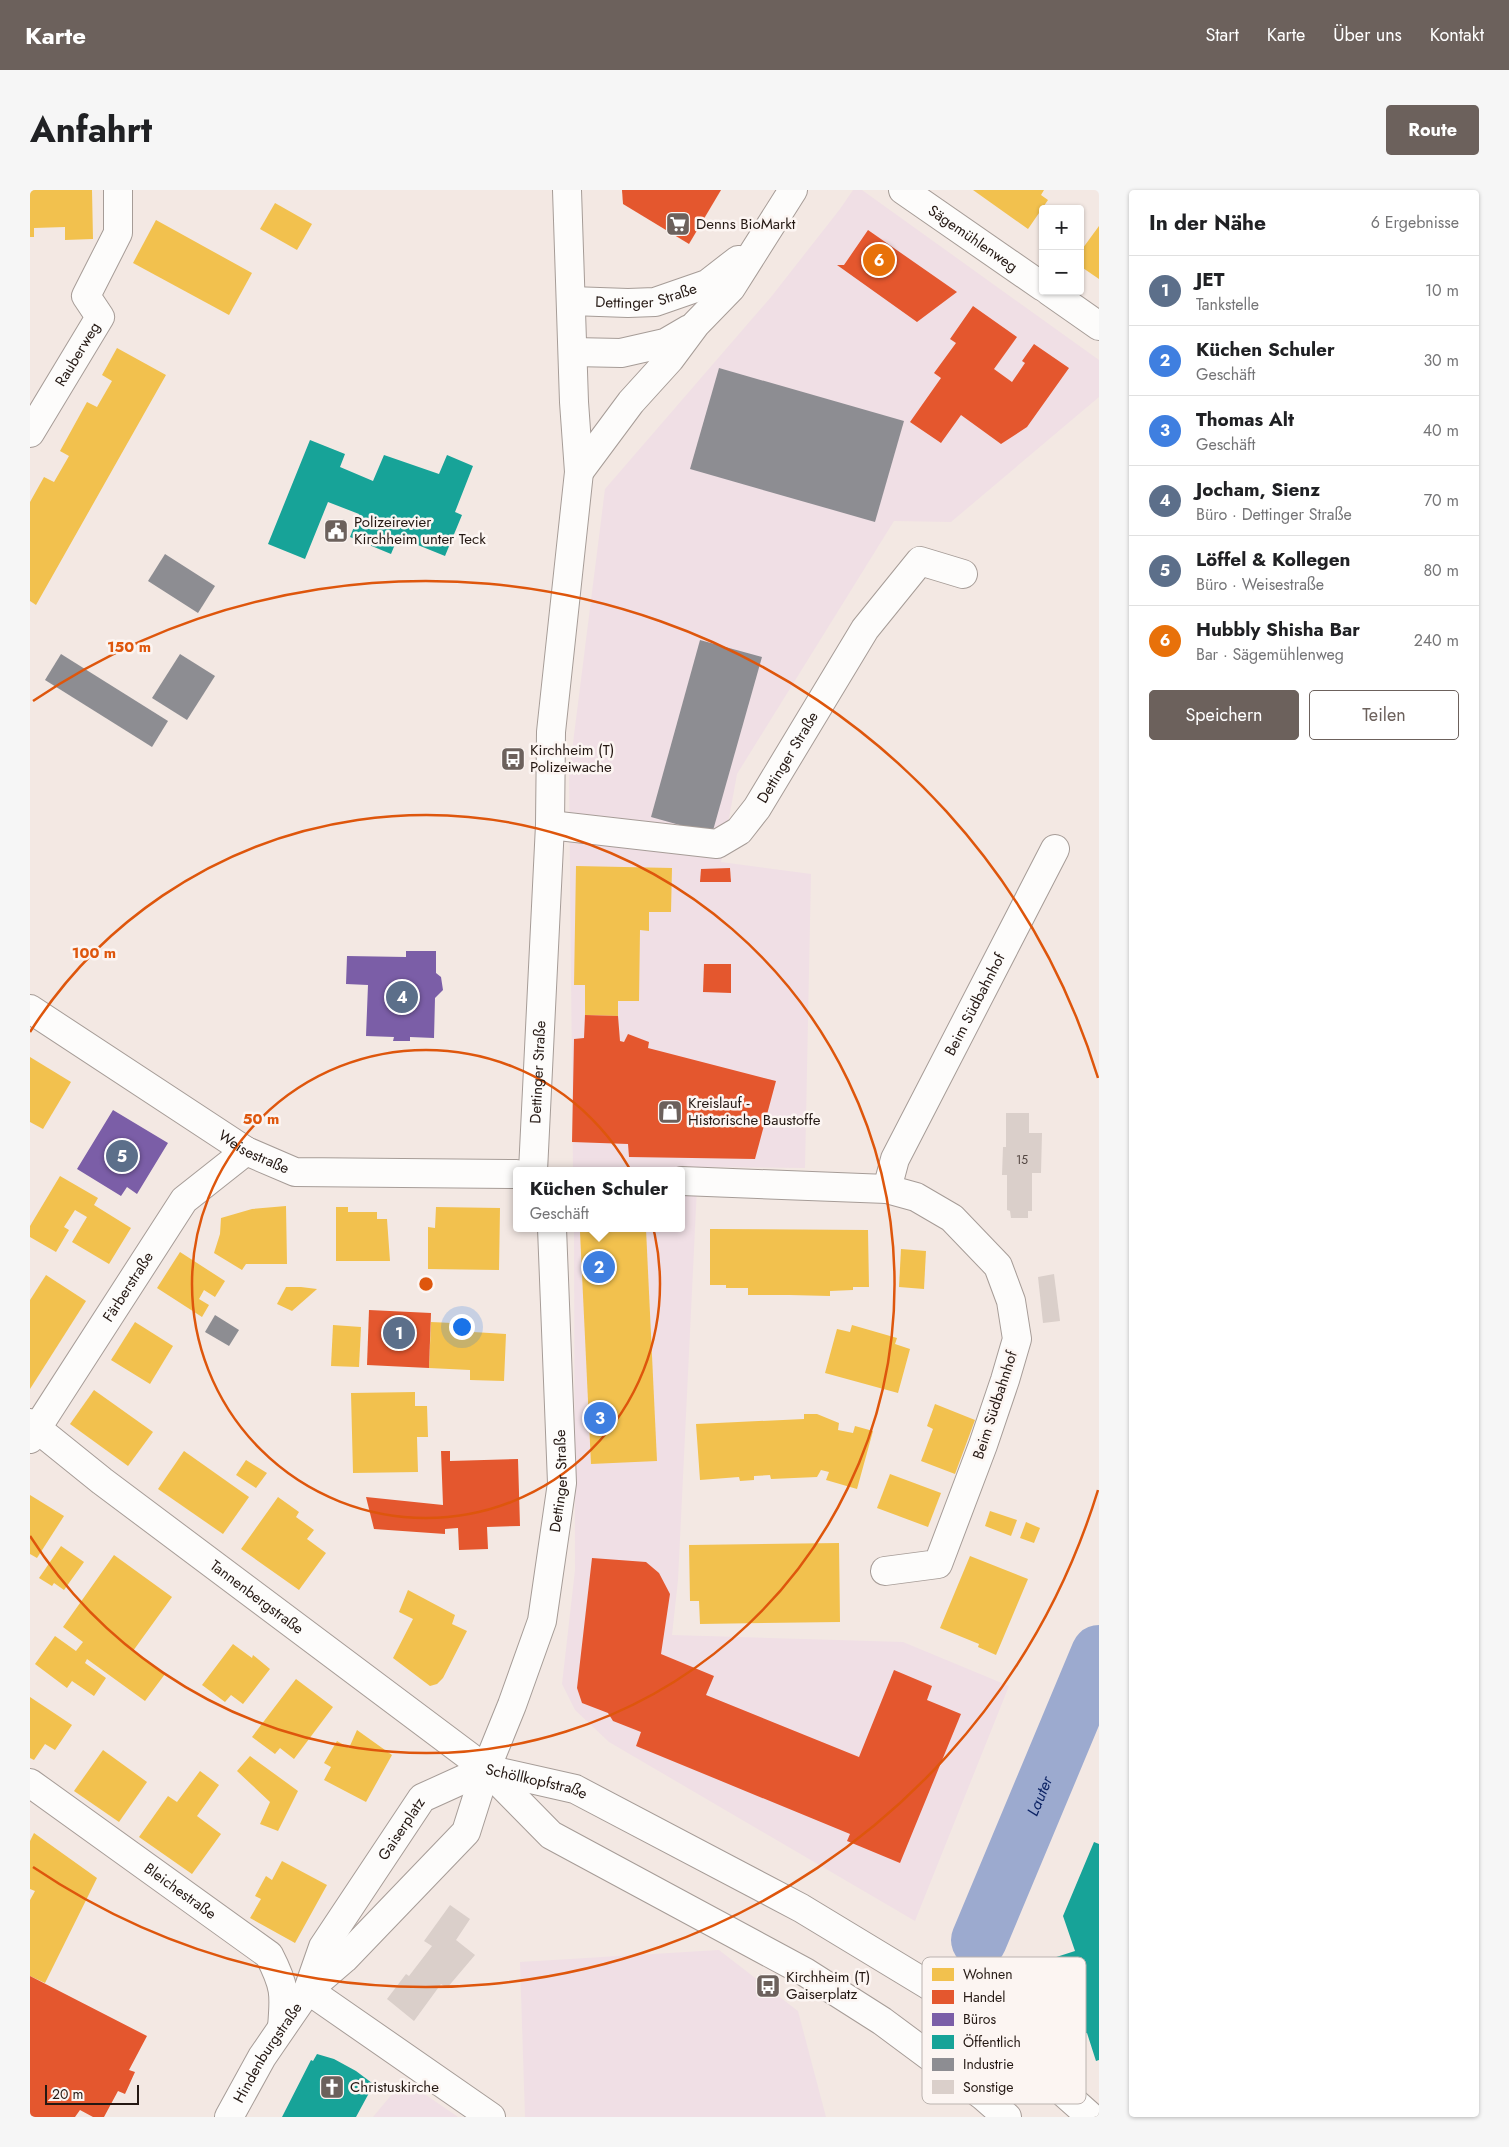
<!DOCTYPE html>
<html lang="de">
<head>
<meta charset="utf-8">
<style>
  :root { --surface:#fff; --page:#f6f6f6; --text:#202124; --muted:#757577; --line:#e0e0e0; --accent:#6c615c }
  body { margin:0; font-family:Jost,sans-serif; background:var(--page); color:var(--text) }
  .controls { position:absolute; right:15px; top:15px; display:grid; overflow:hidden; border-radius:5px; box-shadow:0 1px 4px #0004 }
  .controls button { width:45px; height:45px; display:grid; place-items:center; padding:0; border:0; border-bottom:1px solid var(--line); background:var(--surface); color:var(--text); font:25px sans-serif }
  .scale { position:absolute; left:15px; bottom:12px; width:94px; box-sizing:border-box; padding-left:5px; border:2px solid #241813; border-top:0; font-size:14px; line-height:18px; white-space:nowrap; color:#241813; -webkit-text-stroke:4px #fcf5f2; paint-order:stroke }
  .you { position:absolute; left:431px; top:1136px; width:18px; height:18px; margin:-12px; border:4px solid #fff; border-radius:50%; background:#1a73e8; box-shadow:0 0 0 8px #1a73e833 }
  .badge { display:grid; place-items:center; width:32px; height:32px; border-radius:50%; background:var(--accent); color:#fff; font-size:16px; font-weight:700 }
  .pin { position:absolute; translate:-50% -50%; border:2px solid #fff; box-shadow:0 1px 5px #0006 }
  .popup { position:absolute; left:483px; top:977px; width:172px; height:65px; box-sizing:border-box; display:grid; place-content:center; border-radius:5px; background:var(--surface); filter:drop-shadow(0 1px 4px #0005); font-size:16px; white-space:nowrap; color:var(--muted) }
  .popup b { font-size:19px; color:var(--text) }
  .popup::after { content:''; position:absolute; left:50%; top:100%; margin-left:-10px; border:10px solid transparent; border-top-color:var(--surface) }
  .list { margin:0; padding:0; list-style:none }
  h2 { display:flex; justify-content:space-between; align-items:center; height:65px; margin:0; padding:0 20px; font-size:21px }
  h2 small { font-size:16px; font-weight:400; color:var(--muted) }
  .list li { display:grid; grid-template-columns:32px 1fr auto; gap:15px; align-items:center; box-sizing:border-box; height:70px; padding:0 20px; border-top:1px solid var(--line) }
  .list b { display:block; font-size:19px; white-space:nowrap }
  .list p { margin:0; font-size:16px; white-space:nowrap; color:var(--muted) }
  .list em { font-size:16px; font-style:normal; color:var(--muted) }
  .actions { display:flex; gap:10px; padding:15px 20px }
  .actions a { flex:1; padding:11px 0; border:1px solid var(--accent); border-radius:5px; text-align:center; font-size:18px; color:var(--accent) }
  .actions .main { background:var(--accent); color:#fff }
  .map { position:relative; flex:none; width:1069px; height:1927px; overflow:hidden; border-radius:5px }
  header { display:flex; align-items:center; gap:30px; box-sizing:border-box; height:70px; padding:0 25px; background:var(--accent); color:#fff }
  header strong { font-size:24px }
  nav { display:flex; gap:28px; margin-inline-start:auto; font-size:18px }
  .intro { display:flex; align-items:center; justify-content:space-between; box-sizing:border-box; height:120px; padding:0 30px }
  h1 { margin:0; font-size:35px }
  .button { padding:12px 22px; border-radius:5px; background:var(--accent); color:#fff; font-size:18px; font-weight:700 }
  main { display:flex; gap:30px; padding:0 30px }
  aside { flex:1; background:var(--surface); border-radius:5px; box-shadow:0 1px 4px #0004 }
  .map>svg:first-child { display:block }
  .commercial { fill:#f0dfe5 }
  .homes { fill:#f2c14e }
  .shops { fill:#e4572e }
  .offices { fill:#7b5ea7 }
  .public { fill:#17a398 }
  .industry { fill:#8d8d92 }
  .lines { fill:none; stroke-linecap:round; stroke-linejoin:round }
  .river { stroke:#9caacf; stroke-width:56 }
  .building { fill:#dacfca }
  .minor-casing { stroke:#a69c97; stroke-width:30 }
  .tertiary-casing { stroke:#a69c97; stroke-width:30 }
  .secondary-casing { stroke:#a69c97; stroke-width:30 }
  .minor { stroke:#fdfcfb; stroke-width:28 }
  .tertiary { stroke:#fdfcfb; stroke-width:28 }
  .secondary { stroke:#fdfcfb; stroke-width:28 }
  .ring { fill:none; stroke:#de560c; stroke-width:2.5 }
  .labels { text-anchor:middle; stroke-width:5; stroke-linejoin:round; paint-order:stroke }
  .number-label { font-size:12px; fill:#524641 }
  .poi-label { font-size:15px; fill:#241813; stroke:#fcf5f2; text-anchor:start }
  .street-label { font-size:15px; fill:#241813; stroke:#fcf5f2 }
  .water-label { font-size:16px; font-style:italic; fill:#0d2465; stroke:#fcf5f2 }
  .key { fill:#fcf5f2; stroke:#bbb3af; stroke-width:1 }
  .key-label { font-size:14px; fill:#241813 }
  .centre { fill:#de560c; stroke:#fcf5f2; stroke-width:2.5 }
  .ring-label { font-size:15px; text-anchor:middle; font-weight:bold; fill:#de560c; stroke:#fcf5f2; stroke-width:5; stroke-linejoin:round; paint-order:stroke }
</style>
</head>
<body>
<header>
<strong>Karte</strong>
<nav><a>Start</a><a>Karte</a><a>Über uns</a><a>Kontakt</a></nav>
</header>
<div class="intro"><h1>Anfahrt</h1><a class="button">Route</a></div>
<main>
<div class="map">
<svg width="1069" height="1927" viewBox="0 0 1069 1927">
  <rect width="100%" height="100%" fill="#f3e8e3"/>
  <g class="commercial">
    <polygon points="823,0 832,0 1069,170 1069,207 921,332 864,331 707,584 691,672 781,684 775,978 668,977 648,1390 642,1445 873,1452 979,1496 885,1731 579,1552 545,1520 532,1494 545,1380 544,1038 652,1038 652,981 543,981 539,585 575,299 741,107 810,19"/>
    <polygon points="689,1760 768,1821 796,1927 495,1927 490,1772"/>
    <polygon points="374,1890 428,1927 343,1927"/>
  </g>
  <g class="homes">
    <polygon points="0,0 62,0 63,49 35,50 35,37 4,38 4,47 0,47"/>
    <polygon points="943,0 1014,0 1011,5 1018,10 998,39"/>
    <polygon points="245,13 282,34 267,60 230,39"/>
    <polygon points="126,30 222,83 199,125 103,73"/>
    <polygon points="1069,36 1069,89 1050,76 1050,62"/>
    <polygon points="87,158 136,185 6,415 0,411 0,312 14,287 24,292 39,266 30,261 57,212 67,217 82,191 72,185"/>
    <polygon points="546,676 642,678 641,722 619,722 619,741 610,740 609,811 588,811 588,826 555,825 555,795 544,795"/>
    <polygon points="0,867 41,892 13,939 0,932"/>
    <polygon points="30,986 68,1008 64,1015 101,1038 79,1074 42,1052 57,1027 45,1020 34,1037 39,1040 26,1062 0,1047 0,1036"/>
    <polygon points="256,1016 257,1074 216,1074 212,1080 184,1063 190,1044 191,1028 222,1019"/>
    <polygon points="306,1017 318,1017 318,1022 347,1022 347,1029 357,1029 360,1071 306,1071"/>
    <polygon points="406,1017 470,1018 469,1080 398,1079 398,1037 405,1038"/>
    <polygon points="616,1039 627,1271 561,1274 550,1042"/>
    <polygon points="680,1039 838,1040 839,1097 823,1097 823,1100 800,1101 800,1106 759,1105 718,1105 718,1098 696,1098 696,1095 680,1095"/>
    <polygon points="871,1059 896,1061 894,1099 869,1097"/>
    <polygon points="150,1062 195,1091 185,1107 174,1100 169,1109 179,1115 172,1127 127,1098"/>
    <polygon points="16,1085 56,1111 0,1199 0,1110"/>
    <polygon points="256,1097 271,1097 287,1099 262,1121 247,1114"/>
    <polygon points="105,1132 143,1156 120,1194 81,1170"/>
    <polygon points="401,1132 444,1134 443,1142 476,1144 474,1191 440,1190 440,1180 399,1178"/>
    <polygon points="303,1135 331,1137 329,1177 301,1176"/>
    <polygon points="822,1135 867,1148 865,1154 880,1159 868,1203 795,1183 807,1139 820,1142"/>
    <polygon points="64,1200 123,1242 98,1276 40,1234"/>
    <polygon points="385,1202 385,1216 397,1216 398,1247 387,1247 388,1282 323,1283 321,1203"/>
    <polygon points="905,1214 945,1230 925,1284 891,1271 903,1239 897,1236"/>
    <polygon points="774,1224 787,1224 809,1233 808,1240 823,1243 825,1236 843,1241 827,1299 796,1290 799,1282 791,1280 787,1287 741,1289 740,1285 724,1286 724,1290 710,1291 709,1287 670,1290 666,1234 774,1229"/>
    <polygon points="154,1261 219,1307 193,1344 128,1299"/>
    <polygon points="216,1270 237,1283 226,1298 206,1285"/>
    <polygon points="860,1284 911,1303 898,1337 847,1318"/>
    <polygon points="0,1305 34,1326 7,1368 0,1364"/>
    <polygon points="248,1307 269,1322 266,1327 284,1340 277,1349 296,1363 269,1400 211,1359"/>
    <polygon points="960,1321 987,1330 981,1346 955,1336"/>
    <polygon points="996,1332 1010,1338 1004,1353 990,1348"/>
    <polygon points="809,1353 810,1432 670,1434 669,1411 660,1411 659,1355"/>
    <polygon points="31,1356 54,1372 34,1400 24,1393 22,1396 9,1388"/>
    <polygon points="84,1365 142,1407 103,1461 135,1484 115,1511 57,1469 55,1473 76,1488 64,1506 42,1491 37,1498 5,1474 25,1446 46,1461 53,1452 33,1437"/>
    <polygon points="940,1366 998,1389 966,1465 948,1457 949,1454 910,1438"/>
    <polygon points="378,1400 425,1425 422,1434 437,1441 413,1488 407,1494 400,1496 363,1468 383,1429 369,1422"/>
    <polygon points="203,1454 222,1468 223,1465 240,1479 213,1514 201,1505 195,1512 172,1495"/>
    <polygon points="266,1489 303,1517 264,1569 250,1558 245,1564 222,1547"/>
    <polygon points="0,1507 42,1535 25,1560 15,1554 4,1570 0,1568"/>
    <polygon points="327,1540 362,1565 336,1612 294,1590 301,1577 294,1573 307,1551 319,1558"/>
    <polygon points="73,1560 117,1592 89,1632 44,1601"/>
    <polygon points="220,1566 268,1601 248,1641 230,1634 240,1612 207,1581"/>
    <polygon points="170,1581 189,1595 167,1626 191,1644 162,1684 109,1647 138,1606 147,1612"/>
    <polygon points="4,1643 67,1688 15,1793 0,1786 0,1710 5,1701 0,1699 0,1651"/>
    <polygon points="252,1671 297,1695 265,1753 220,1728 231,1709 225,1706 236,1686 242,1690"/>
  </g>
  <g class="shops">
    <polygon points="592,0 691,0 659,54 593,14"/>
    <polygon points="838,40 927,102 887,132 807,75 814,75"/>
    <polygon points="943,116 987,147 964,179 982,192 995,173 992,171 1004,154 1039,178 997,237 971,254 931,225 911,253 880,232 911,188 904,183 926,153 920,149"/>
    <polygon points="700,678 701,692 670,692 671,679"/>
    <polygon points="674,774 701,774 701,803 673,802"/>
    <polygon points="555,825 588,826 590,851 594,852 598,844 619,852 618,858 746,891 725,969 599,967 598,954 542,952 544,849 554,848"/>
    <polygon points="339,1120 401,1123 399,1178 337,1175"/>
    <polygon points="411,1261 420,1261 420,1271 488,1269 490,1336 457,1337 458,1359 429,1360 428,1338 415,1339 415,1344 344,1339 336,1307 413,1315"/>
    <polygon points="562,1368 616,1372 629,1383 640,1404 631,1464 684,1486 676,1505 829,1567 864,1480 902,1496 897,1510 931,1524 870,1673 817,1651 820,1644 606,1556 611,1542 583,1531 578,1523 552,1513 547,1498"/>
    <polygon points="0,1786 117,1846 99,1880 105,1882 95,1904 88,1901 74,1927 63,1927 50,1920 45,1927 0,1927"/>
  </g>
  <g class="offices">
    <polygon points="376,761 406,761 406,783 411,787 413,800 405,808 404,848 380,847 380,851 363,851 364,847 336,846 338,795 316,794 317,766 376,767"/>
    <polygon points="83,920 138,953 107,1004 97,997 91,1006 47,979"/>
  </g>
  <g class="public">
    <polygon points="280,250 315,264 310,277 343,291 354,265 409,284 417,265 443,276 425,322 432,325 415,366 368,347 361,364 320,347 329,324 298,312 275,369 238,354"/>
    <polygon points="1064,1652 1069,1654 1069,1870 1066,1871 1057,1843 1043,1846 1032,1819 1023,1823 1002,1804 1014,1771 1045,1761 1033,1726"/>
    <polygon points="287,1864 304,1869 326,1881 342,1893 337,1902 339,1903 326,1927 252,1927 281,1870 283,1871"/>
  </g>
  <g class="industry">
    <polygon points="689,178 874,231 845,332 660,279"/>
    <polygon points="135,364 185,396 168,423 118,391"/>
    <polygon points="670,450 732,467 682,644 621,627"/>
    <polygon points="31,464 138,531 122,557 15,490"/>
    <polygon points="150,464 185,486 157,530 122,508"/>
    <polygon points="185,1125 209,1140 199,1156 175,1142"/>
  </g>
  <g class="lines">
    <path class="river" id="s1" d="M949,1750L1069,1463"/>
  </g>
  <g class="building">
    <polygon points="976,923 999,923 999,943 1012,943 1011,983 1002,983 1002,1021 998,1021 998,1028 981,1028 980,1021 977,1020 977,985 972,985 973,957 976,957"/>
    <polygon points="1024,1084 1030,1131 1013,1133 1008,1087"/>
    <polygon points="420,1715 440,1729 426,1750 445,1765 417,1798 411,1794 384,1831 357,1809 376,1784 379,1786 402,1756 394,1751"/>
  </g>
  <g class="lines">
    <defs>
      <g id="minor">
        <path id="s2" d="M873,0L1013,97"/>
        <polyline points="1019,101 1069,136"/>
        <path id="s3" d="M0,243L70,127L56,106L88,43V0"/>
        <path id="s4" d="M520,635L687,654L709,641L727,618L835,439L890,371L933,384"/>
        <path id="s5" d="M0,819L216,961L265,982L486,984"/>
        <polyline points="652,991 857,999 886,1007 922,1028 968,1076 981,1111 987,1149 975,1190 953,1255 908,1374 855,1381"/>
        <path id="s6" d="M857,999L865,969L1025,659"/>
        <path id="s7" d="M0,1249L154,1010L216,961"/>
        <path id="s8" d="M0,1593L239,1765C255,1796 255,1804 252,1837"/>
        <polyline points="278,1800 461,1927"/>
      </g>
      <g id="tertiary">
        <path id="s9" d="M541,111L598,113L625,112L677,94L708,70"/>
        <polyline points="543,162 591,163 635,153 659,139"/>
        <polyline points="549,282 601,212 640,169 666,134 701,98 763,0"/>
        <path id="s10" d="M0,1233L72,1291L456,1579"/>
      </g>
      <g id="secondary">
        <path id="s11" d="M503,981L520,635L521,542L549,282L544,212L537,0"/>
        <path id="s12" d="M456,1579L545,1599L771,1718L913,1804L978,1853L1061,1927"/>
        <polyline points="456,1579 521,1645 775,1782 852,1831 953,1906 977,1927"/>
        <path id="s13" d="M279,1797L293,1757L392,1608L456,1579"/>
        <path id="s14" d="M199,1927L232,1867L278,1800L314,1769L436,1642L456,1579L482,1515L512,1431L532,1293L522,1038"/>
      </g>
    </defs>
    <use href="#minor" class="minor-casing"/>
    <use href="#tertiary" class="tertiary-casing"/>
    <use href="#secondary" class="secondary-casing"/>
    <use href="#minor" class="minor"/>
    <use href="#tertiary" class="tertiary"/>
    <use href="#secondary" class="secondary"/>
  </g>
  <g class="ring">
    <circle cx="396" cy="1094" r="234"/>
    <path d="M0 842A469 469 0 1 1 0 1346"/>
    <path d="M1068 1300A703 703 0 0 1 3 1677M3 511A703 703 0 0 1 1068 888"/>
  </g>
  <defs>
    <symbol id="supermarket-square" viewBox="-11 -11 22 22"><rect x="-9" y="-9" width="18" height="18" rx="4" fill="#6c615c" stroke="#fcf5f2"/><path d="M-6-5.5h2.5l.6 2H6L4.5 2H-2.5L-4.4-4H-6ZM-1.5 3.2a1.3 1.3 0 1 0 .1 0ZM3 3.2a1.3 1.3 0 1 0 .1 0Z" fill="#fff"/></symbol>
    <symbol id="civic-square" viewBox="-11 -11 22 22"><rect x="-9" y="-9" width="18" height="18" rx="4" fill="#6c615c" stroke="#fcf5f2"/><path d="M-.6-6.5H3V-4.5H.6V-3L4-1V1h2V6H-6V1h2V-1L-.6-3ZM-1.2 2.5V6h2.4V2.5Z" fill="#fff"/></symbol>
    <symbol id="bus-square" viewBox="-11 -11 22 22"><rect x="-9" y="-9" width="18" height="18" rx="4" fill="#6c615c" stroke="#fcf5f2"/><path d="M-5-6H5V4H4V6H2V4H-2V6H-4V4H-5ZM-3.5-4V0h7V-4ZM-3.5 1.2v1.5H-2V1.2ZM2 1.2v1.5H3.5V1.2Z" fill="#fff"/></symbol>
    <symbol id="shop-square" viewBox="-11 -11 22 22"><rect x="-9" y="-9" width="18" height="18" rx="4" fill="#6c615c" stroke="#fcf5f2"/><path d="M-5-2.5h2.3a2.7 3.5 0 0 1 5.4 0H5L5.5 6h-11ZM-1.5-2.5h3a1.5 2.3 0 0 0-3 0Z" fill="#fff"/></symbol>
    <symbol id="church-square" viewBox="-11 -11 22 22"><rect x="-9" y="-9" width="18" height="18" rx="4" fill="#6c615c" stroke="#fcf5f2"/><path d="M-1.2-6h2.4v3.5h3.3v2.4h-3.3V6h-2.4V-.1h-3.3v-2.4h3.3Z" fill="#fff"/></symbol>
  </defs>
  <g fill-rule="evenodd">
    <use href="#supermarket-square" x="634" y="20" width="28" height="28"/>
    <use href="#civic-square" x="292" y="327" width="28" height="28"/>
    <use href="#bus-square" x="469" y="555" width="28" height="28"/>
    <use href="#shop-square" x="626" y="908" width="28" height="28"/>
    <use href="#bus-square" x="724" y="1782" width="28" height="28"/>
    <use href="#church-square" x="288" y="1883" width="28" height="28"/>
  </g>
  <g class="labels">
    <g class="number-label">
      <text x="992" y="974">15</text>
    </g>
    <g class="poi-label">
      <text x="666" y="39">Denns BioMarkt</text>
      <text x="324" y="337">Polizeirevier<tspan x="324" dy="17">Kirchheim unter Teck</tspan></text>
      <text x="500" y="565">Kirchheim (T)<tspan x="500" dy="17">Polizeiwache</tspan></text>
      <text x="658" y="918">Kreislauf -<tspan x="658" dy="17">Historische Baustoffe</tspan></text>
      <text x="756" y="1792">Kirchheim (T)<tspan x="756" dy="17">Gaiserplatz</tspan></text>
      <text x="320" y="1902">Christuskirche</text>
    </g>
    <g class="street-label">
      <text dy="5" stroke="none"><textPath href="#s2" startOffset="85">Sägemühlenweg</textPath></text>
      <text dy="5" stroke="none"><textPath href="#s9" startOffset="76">Dettinger Straße</textPath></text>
      <text dy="5" stroke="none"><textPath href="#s3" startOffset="92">Rauberweg</textPath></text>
      <text dy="5" stroke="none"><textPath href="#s4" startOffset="282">Dettinger Straße</textPath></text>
      <text dy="5" stroke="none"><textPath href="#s6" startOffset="205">Beim Südbahnhof</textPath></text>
      <text dy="5" stroke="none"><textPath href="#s11" startOffset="99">Dettinger Straße</textPath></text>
      <text dy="5" stroke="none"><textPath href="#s5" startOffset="266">Weisestraße</textPath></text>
      <text dy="5" stroke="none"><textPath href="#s7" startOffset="181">Färberstraße</textPath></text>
      <text transform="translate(965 1215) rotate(-72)" y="5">Beim Südbahnhof</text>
      <text dy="5" stroke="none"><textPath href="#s14" startOffset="739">Dettinger Straße</textPath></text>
      <text dy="5" stroke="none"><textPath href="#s10" startOffset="286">Tannenbergstraße</textPath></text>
      <text dy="5" stroke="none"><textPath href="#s12" startOffset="52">Schöllkopfstraße</textPath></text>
      <text dy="5" stroke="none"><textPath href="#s13" startOffset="184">Gaiserplatz</textPath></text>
      <text dy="5" stroke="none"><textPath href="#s8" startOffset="185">Bleichestraße</textPath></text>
      <text dy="5" stroke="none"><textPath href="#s14" startOffset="75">Hindenburgstraße</textPath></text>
    </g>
    <g class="water-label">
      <text dy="6" stroke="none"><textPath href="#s1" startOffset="156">Lauter</textPath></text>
    </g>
  </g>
  <rect x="892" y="1767" width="164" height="147" rx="8" class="key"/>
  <rect x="902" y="1778" width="22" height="13" fill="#f2c14e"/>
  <rect x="902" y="1800" width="22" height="14" fill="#e4572e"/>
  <rect x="902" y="1823" width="22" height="13" fill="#7b5ea7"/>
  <rect x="902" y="1845" width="22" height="14" fill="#17a398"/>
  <rect x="902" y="1868" width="22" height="13" fill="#8d8d92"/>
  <rect x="902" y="1890" width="22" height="14" fill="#dacfca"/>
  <g class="key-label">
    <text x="933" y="1789">Wohnen</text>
    <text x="933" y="1812">Handel</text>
    <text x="933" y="1834">Büros</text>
    <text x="933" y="1857">Öffentlich</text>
    <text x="933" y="1879">Industrie</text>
    <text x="933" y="1902">Sonstige</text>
  </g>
  <circle cx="396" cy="1094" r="8" class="centre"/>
  <g class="ring-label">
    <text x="99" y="462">150 m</text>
    <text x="64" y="768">100 m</text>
    <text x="231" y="934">50 m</text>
  </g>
</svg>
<div class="controls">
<button>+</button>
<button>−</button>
</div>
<div class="scale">20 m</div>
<div class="you"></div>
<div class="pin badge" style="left:369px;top:1143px;background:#5c6f8a">1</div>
<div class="pin badge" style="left:569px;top:1077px;background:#3f7fe0">2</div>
<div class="popup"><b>Küchen Schuler</b>Geschäft</div>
<div class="pin badge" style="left:570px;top:1228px;background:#3f7fe0">3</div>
<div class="pin badge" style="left:372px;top:807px;background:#5c6f8a">4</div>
<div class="pin badge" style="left:92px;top:966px;background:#5c6f8a">5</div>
<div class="pin badge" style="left:849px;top:70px;background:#e8710a">6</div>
</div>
<aside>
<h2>In der Nähe<small>6 Ergebnisse</small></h2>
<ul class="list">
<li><span class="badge" style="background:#5c6f8a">1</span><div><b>JET</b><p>Tankstelle</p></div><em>10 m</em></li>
<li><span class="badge" style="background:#3f7fe0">2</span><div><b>Küchen Schuler</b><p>Geschäft</p></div><em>30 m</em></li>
<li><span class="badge" style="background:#3f7fe0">3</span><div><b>Thomas Alt</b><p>Geschäft</p></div><em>40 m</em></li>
<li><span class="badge" style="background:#5c6f8a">4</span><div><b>Jocham, Sienz</b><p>Büro · Dettinger Straße</p></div><em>70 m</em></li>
<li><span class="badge" style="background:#5c6f8a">5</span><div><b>Löffel &amp; Kollegen</b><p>Büro · Weisestraße</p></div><em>80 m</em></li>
<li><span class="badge" style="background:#e8710a">6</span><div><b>Hubbly Shisha Bar</b><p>Bar · Sägemühlenweg</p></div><em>240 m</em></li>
</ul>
<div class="actions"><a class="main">Speichern</a><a>Teilen</a></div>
</aside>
</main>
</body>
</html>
